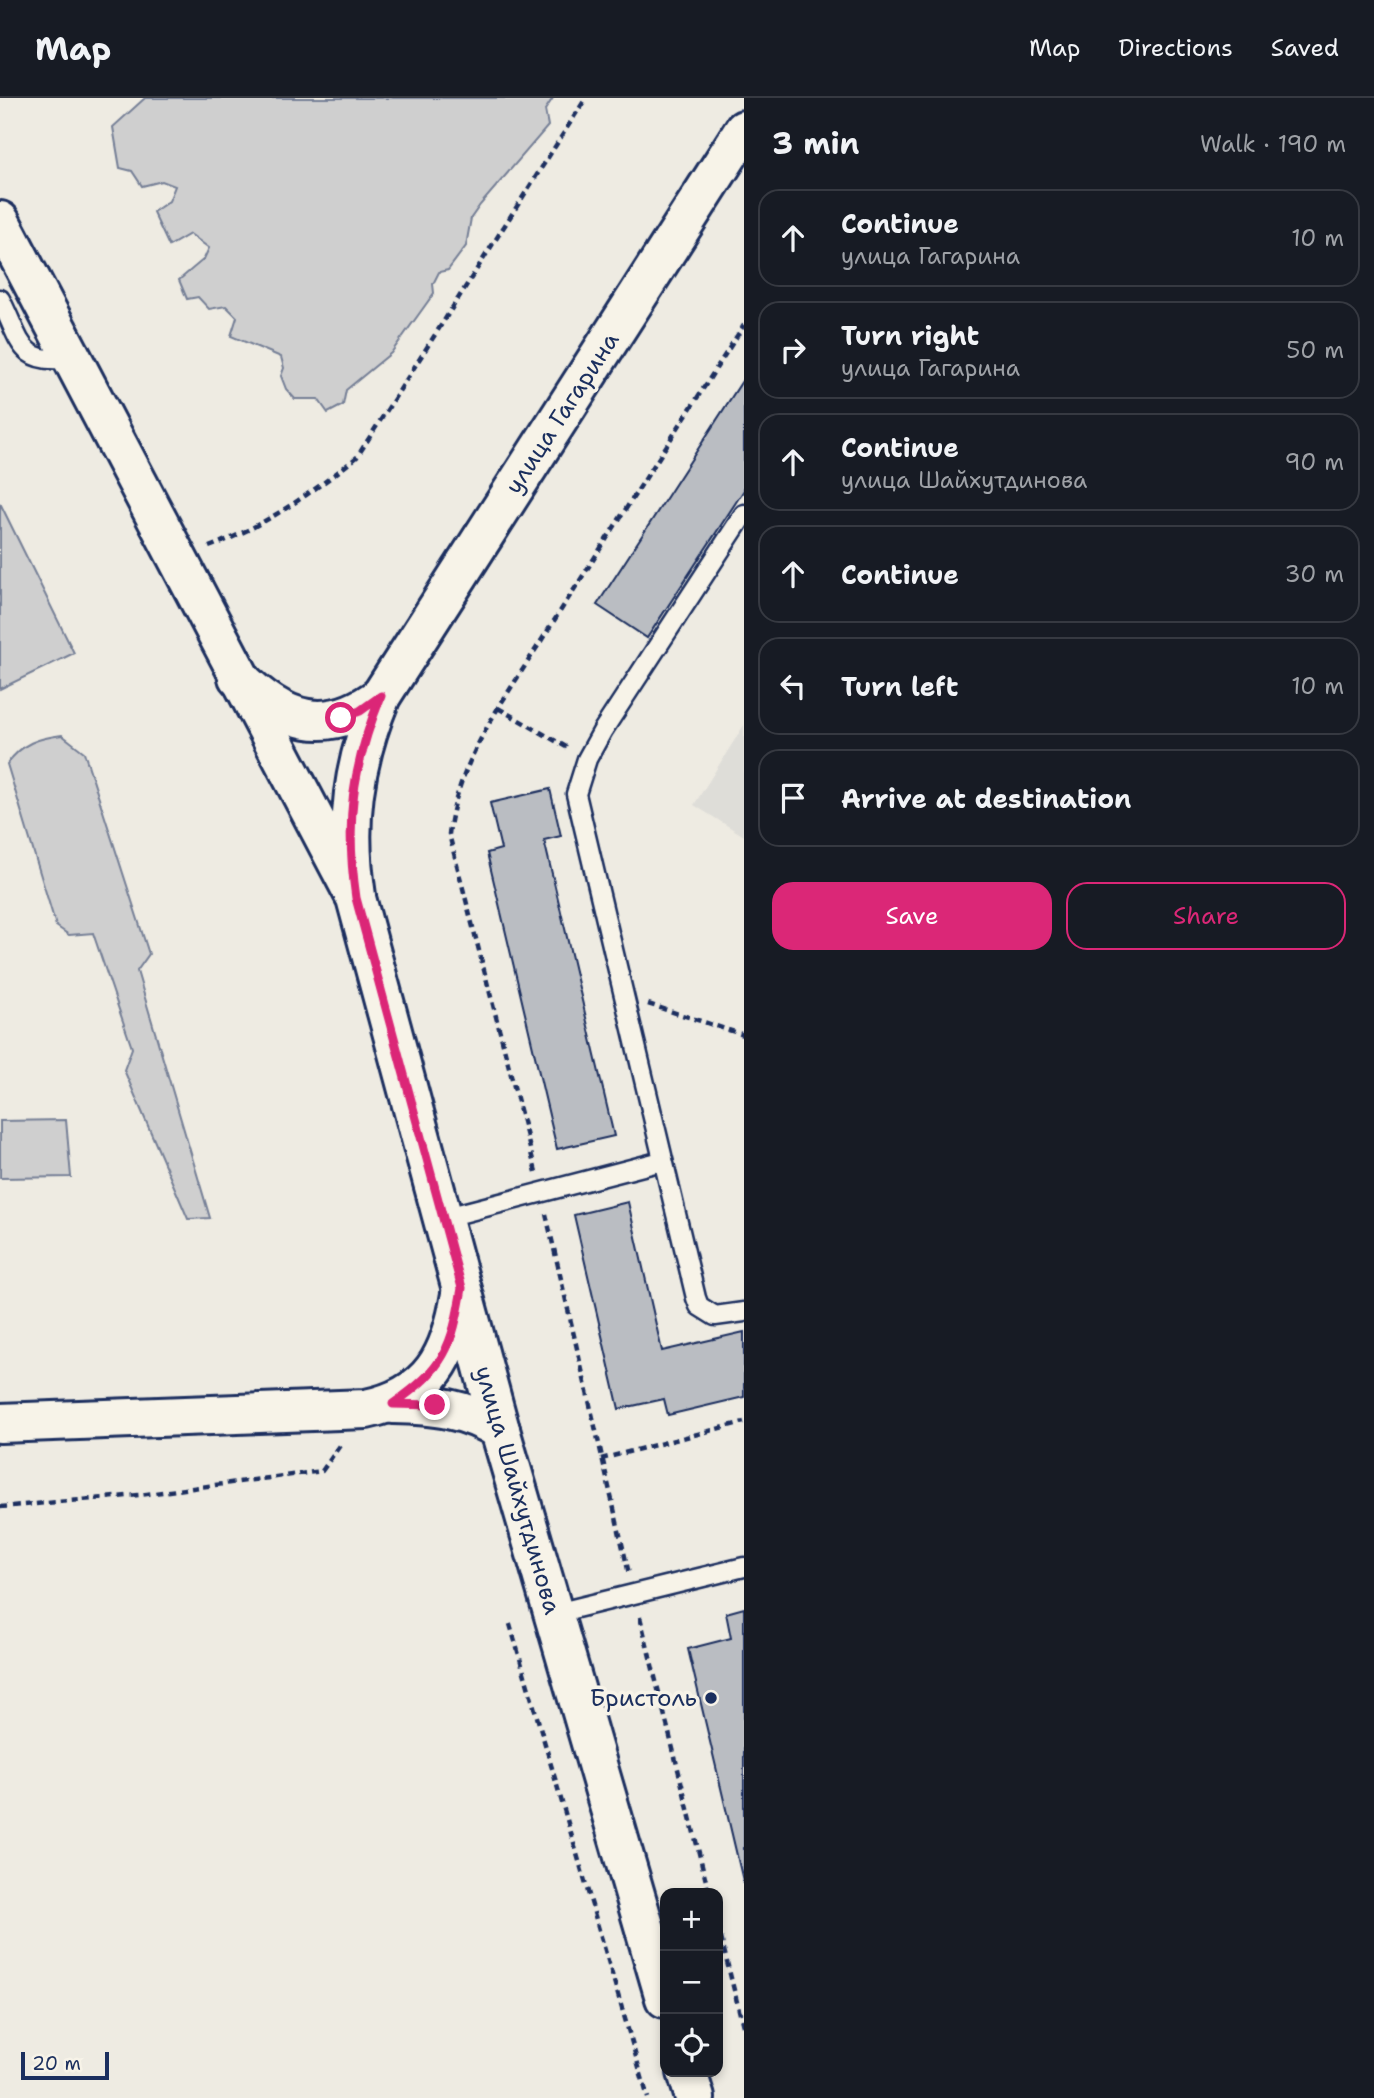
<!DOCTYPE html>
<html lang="en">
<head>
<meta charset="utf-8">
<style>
  :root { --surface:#171b24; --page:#20242c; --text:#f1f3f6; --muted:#9ea1a6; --line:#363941; --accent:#db2777 }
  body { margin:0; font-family:"Shantell Sans",sans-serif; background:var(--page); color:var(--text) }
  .controls { position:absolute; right:21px; bottom:21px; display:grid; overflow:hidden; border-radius:14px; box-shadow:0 4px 10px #0003 }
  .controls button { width:63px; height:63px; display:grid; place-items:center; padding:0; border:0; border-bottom:2px solid var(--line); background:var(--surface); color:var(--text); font:35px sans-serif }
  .scale { position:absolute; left:21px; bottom:18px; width:88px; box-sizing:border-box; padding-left:7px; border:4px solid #1b2f5e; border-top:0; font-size:19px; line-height:24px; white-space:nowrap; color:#1b2f5e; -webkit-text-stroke:5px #f7f3e8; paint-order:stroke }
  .stop { position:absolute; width:21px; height:21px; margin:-16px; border:5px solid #db2777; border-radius:50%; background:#fff }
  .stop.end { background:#db2777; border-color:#fff; box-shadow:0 2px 7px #0008 }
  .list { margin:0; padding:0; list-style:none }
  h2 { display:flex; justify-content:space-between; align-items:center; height:91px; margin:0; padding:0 28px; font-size:30px }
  h2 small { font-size:23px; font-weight:400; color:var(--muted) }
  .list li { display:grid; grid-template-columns:46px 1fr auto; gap:21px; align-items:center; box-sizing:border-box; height:98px; margin:0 14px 14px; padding:0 14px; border:2px solid var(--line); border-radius:21px }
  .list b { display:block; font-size:26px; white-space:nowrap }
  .list p { margin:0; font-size:23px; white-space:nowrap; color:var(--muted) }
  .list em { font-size:23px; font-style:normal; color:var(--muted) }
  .actions { display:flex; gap:14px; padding:21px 28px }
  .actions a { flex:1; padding:16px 0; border:2px solid var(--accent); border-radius:21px; text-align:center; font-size:24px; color:var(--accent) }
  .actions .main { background:var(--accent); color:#fff }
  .icon { flex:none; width:38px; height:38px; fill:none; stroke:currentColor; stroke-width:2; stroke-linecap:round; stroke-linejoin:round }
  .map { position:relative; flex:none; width:744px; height:2000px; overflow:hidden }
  header { display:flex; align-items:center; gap:42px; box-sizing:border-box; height:98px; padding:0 35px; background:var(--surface); border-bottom:2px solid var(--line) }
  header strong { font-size:33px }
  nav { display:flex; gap:38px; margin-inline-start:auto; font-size:24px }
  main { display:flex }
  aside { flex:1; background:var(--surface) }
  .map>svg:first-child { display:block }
  .built { fill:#deddd8 }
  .green { fill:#cfcfcf; stroke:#757f96; stroke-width:2 }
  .building { fill:#babdc2; stroke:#1b2f5e; stroke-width:2 }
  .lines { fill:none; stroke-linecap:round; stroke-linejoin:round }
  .service-casing { stroke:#1b2f5e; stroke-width:23 }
  .tertiary-casing { stroke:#1b2f5e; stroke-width:44 }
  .secondary-casing { stroke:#1b2f5e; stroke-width:44 }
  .primary-casing { stroke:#1b2f5e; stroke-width:44 }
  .path { stroke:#1b2f5e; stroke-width:4.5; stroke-dasharray:7 5; stroke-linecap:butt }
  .service { stroke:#f7f3e8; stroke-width:18 }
  .tertiary { stroke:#f7f3e8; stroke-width:38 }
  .secondary { stroke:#f7f3e8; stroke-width:38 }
  .primary { stroke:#f7f3e8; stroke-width:38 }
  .route { stroke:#db2777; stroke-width:9 }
  .poi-dot { fill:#1b2f5e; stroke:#f7f3e8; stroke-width:2.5 }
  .labels { text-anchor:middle; stroke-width:7; stroke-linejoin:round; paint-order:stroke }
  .street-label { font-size:24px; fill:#1b2f5e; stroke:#f7f3e8 }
  .poi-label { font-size:24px; fill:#1b2f5e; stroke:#f7f3e8; text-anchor:end }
</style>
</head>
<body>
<header>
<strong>Map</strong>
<nav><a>Map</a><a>Directions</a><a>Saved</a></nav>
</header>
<main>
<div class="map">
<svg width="744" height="2000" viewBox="0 0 744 2000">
  <rect width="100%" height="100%" fill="#eeebe2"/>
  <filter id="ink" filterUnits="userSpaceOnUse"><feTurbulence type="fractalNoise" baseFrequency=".0143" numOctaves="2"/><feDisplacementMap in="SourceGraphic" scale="14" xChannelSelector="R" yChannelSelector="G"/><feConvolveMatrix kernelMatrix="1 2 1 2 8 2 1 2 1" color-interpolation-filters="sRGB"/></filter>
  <g filter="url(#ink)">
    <polygon class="built" points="744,627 744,738 694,707"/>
    <g class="green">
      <polygon points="145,0 553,0 545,12 548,28 480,107 471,120 466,148 448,172 439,174 433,186 434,195 391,255 346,292 343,307 328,315 318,301 295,301 286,291 281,278 284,270 281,259 231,238 237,219 226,208 209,211 198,199 187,201 179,182 204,161 209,150 190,136 169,148 153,114 169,103 175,88 162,83 142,88 132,73 120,70 113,29"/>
      <polygon points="0,405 74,555 0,591"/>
      <path d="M62,637L84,654L149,856L137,873L210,1120L188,1121L124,972L132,950L93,835L69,837L56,828L7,666C22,645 38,640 62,637Z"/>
      <polygon points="66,1022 71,1079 0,1080 0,1023"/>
    </g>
    <g class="building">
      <polygon points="744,280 744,392 647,540 597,507"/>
      <polygon points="550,691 561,738 544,742 614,1038 557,1051 487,755 501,751 490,705"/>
      <polygon points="628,1104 662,1253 744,1234 744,1299 668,1317 664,1301 619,1311 574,1117"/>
      <polygon points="744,1510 744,1787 688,1551 731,1540 726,1515"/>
    </g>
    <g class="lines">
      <defs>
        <g id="service">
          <path d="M0,201C21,241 18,268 70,260"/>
          <polyline points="744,416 603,632 587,661 576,696 696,1200 699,1208 715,1218 744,1214"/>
          <polyline points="443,1120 662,1063"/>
          <polyline points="552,1516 744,1469"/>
        </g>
        <g id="tertiary">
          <path d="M238,579C283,624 327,639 381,598"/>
          <path d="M356,798C345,726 353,665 381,598L744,32"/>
        </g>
        <g id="secondary">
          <polyline points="500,1332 665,1900"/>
          <polyline points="687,1974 695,2000"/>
        </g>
        <g id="primary">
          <polyline points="0,123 356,800 500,1332"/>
          <path d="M393,1306C432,1307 467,1310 500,1332"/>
          <path d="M0,1325L366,1311C431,1298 451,1257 461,1196"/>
        </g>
      </defs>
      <use href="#service" class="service-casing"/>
      <use href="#tertiary" class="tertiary-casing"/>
      <use href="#secondary" class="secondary-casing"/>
      <use href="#primary" class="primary-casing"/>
      <g class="path">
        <path d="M209,449C263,429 312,395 357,359L586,0"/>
        <polyline points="498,610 568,650"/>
        <polyline points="648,906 744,937"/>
        <path d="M536,1074L449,736C455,688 474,651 498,610L744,227"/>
        <polyline points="546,1116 629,1476"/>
        <polyline points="601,1361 744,1324"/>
        <polyline points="0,1409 139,1397 322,1373 341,1346"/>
        <polyline points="640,1519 709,1795"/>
        <polyline points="510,1526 648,2000"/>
        <polyline points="718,1828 744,1932"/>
      </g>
      <use href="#service" class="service"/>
      <use href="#tertiary" class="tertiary"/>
      <use href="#secondary" class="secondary"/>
      <use href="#primary" class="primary"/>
    </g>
  </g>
  <g class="lines" filter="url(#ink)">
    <path class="route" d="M341,620L360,613L381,598C352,669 345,724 356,800L462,1190C452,1251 444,1270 393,1306L435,1307"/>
  </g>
  <circle class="poi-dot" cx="711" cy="1600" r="7"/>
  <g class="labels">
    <g class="street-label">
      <text transform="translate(562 315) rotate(-57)" y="8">улица Гагарина</text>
      <text transform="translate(518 1392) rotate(74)" y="8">улица Шайхутдинова</text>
    </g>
    <g class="poi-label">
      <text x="697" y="1608">Бристоль</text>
    </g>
  </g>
</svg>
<div class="controls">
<button>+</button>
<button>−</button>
<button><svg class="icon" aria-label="locate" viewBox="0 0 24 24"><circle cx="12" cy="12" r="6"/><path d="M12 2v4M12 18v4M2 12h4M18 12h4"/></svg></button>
</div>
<div class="scale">20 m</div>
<div class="stop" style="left:341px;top:620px"></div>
<div class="stop end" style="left:435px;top:1307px"></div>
</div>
<aside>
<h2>3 min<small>Walk · 190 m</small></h2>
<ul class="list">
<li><svg class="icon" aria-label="ahead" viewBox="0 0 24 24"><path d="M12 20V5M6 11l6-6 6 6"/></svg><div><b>Continue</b><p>улица Гагарина</p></div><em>10 m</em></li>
<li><svg class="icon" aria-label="right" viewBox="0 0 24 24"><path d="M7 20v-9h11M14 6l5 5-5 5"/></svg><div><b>Turn right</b><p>улица Гагарина</p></div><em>50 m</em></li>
<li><svg class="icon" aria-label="ahead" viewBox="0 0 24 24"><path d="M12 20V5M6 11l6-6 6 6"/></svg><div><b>Continue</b><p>улица Шайхутдинова</p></div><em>90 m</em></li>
<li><svg class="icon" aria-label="ahead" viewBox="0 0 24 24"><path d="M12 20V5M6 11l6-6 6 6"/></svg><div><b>Continue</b></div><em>30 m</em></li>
<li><svg class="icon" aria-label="left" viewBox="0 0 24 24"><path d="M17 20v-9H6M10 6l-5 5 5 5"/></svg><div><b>Turn left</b></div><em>10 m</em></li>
<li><svg class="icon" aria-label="arrive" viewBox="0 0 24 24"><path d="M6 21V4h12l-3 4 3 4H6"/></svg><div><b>Arrive at destination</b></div></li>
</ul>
<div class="actions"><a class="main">Save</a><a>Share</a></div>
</aside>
</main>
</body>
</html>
